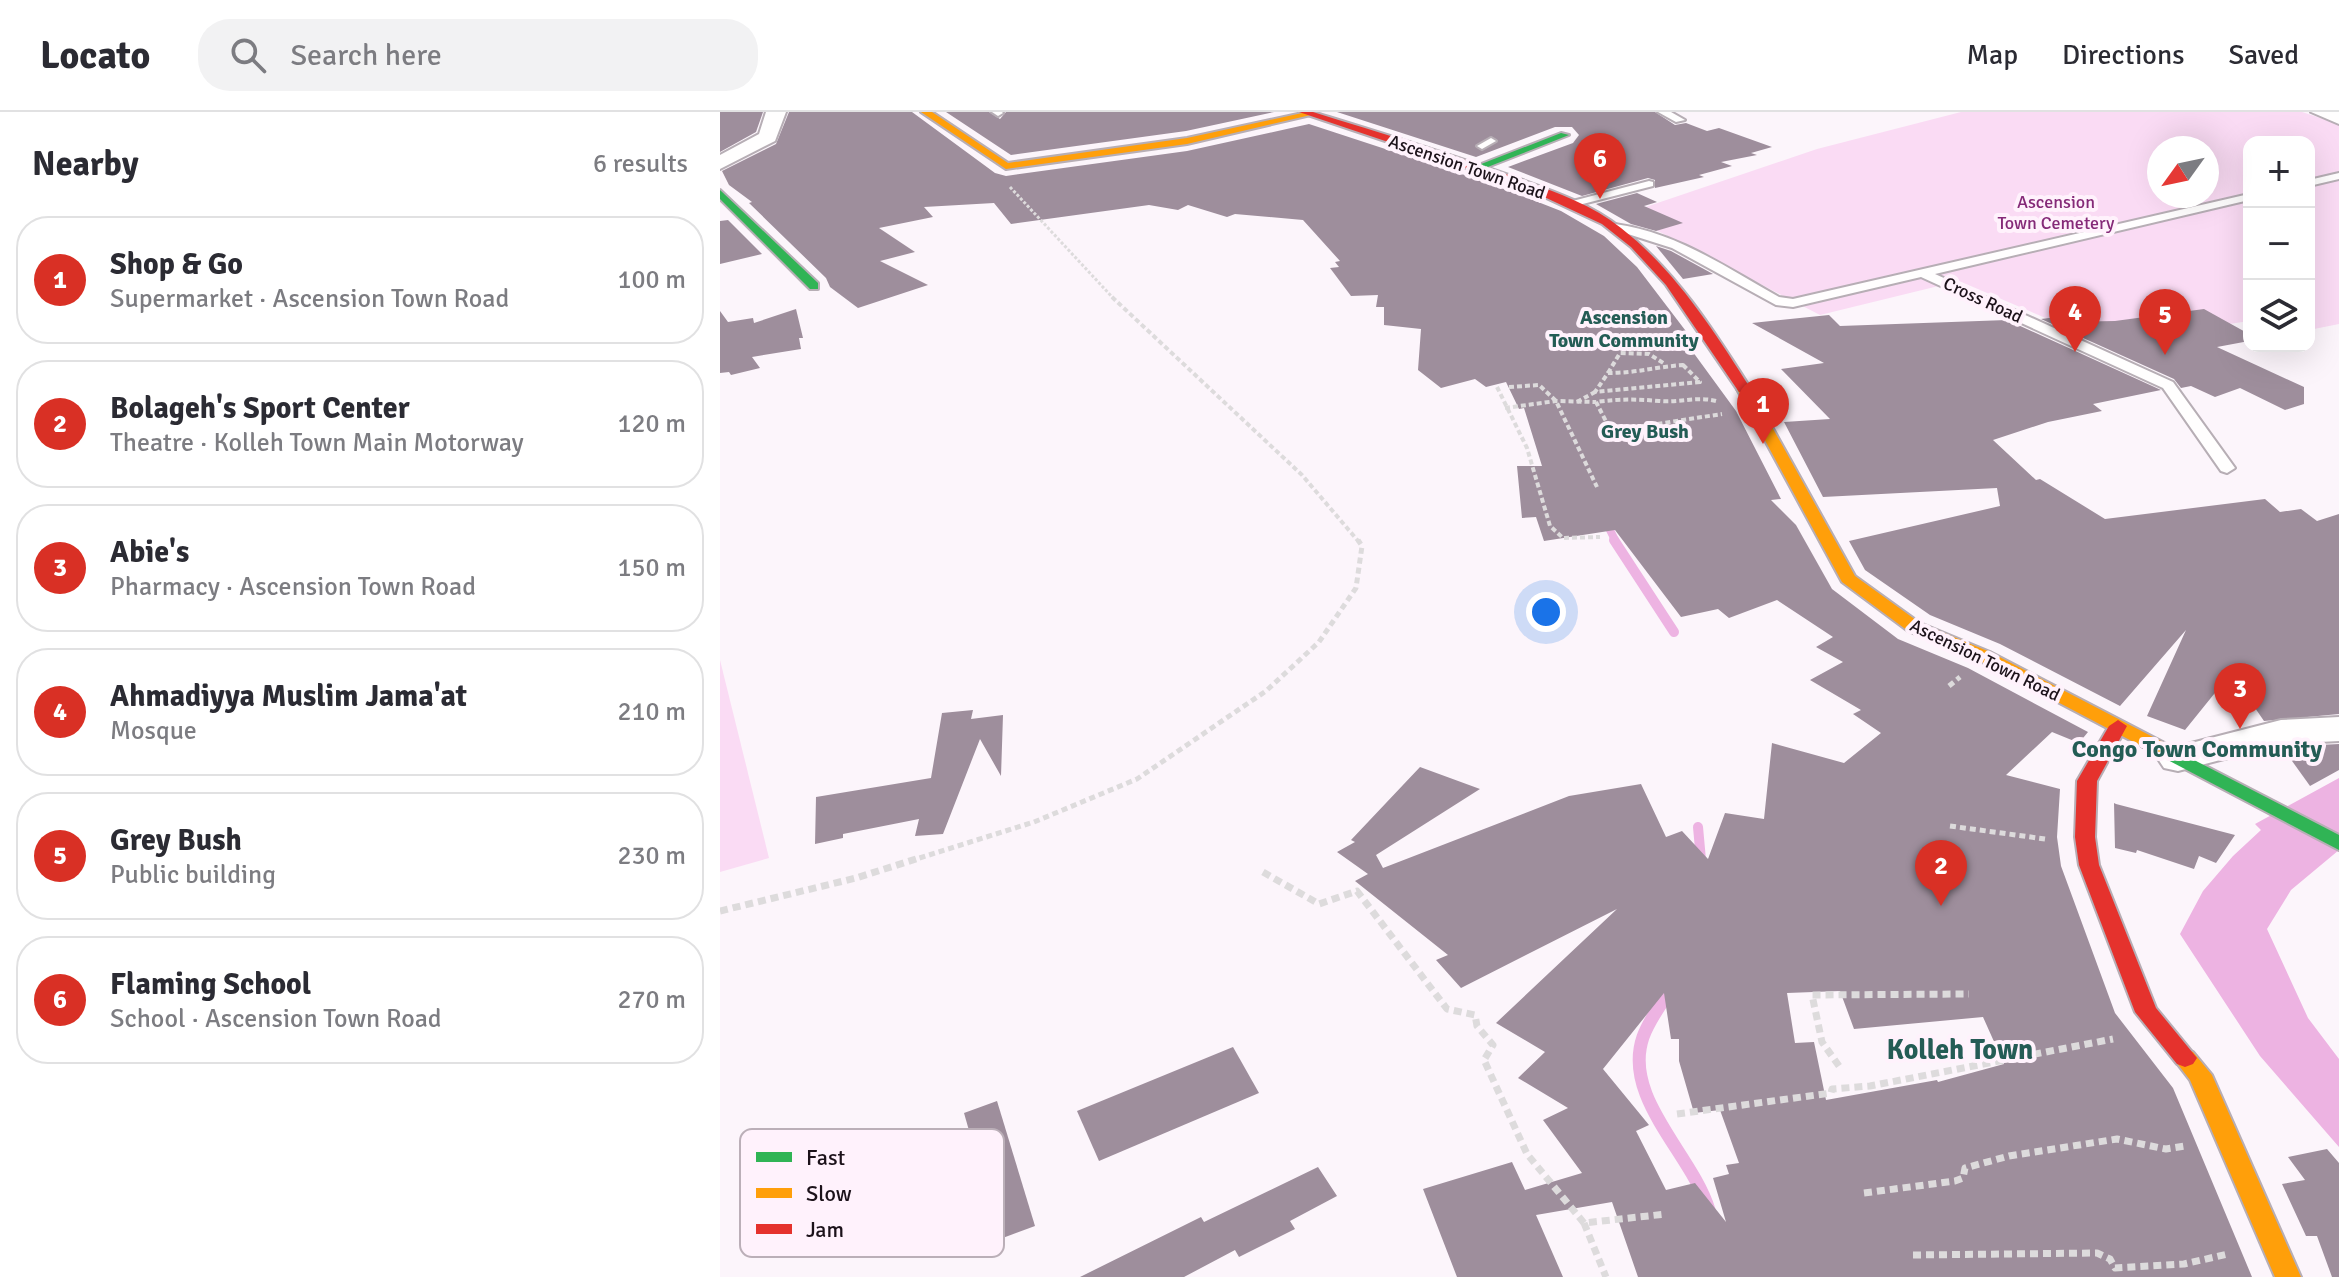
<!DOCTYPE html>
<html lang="en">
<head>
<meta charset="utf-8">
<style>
  :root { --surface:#fff; --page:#f2f2f3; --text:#2b2b33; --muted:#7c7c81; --line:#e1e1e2; --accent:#d93025 }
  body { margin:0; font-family:Signika,sans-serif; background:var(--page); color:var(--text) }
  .controls { position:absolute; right:24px; top:24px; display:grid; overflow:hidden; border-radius:16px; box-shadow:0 8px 32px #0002 }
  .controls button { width:72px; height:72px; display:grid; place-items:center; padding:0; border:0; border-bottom:2px solid var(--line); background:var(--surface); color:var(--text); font:40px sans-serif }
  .compass { position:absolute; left:1427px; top:24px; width:72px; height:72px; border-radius:50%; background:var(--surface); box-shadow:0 8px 32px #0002; rotate:237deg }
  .you { position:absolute; left:826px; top:500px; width:28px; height:28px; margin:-20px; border:6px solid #fff; border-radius:50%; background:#1a73e8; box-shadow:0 0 0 12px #1a73e833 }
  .badge { display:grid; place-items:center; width:52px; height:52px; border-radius:50%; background:var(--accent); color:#fff; font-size:26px; font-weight:700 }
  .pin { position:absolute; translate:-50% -66px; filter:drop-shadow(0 2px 4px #0008) }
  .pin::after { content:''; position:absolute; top:42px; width:28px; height:24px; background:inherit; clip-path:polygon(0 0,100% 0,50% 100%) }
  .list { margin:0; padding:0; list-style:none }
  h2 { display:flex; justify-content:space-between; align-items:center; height:104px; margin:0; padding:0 32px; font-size:34px }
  h2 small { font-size:26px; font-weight:400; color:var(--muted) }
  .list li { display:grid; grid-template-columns:52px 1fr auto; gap:24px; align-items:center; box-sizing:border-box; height:128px; margin:0 16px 16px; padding:0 16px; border:2px solid var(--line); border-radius:32px }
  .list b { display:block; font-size:30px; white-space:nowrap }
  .list p { margin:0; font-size:26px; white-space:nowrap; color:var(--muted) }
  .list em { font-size:26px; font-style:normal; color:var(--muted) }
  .icon { flex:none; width:44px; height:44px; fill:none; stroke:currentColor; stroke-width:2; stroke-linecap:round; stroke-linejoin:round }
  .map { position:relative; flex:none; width:1619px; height:1165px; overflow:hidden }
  header { display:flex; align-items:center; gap:48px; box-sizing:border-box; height:112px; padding:0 40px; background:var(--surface); border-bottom:2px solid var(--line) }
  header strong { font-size:38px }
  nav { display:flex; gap:44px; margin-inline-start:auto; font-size:28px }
  .search { width:560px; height:72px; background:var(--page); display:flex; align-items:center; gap:20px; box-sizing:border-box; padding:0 28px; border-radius:32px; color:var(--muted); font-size:30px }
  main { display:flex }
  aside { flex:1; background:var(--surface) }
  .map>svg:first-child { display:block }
  .green { fill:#fadbf4; fill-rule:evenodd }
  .water { fill:#edb3e2 }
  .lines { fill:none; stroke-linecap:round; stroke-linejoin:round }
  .stream-far2 { stroke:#edb3e2; stroke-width:8 }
  .stream-far1 { stroke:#edb3e2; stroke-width:10 }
  .stream { stroke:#edb3e2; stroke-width:13 }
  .building { fill:#9e8e9c; fill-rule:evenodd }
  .lane-casing { stroke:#b7aeb5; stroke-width:4 }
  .street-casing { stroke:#b7aeb5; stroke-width:4 }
  .fast-casing { stroke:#b7aeb5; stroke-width:4 }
  .slow-casing { stroke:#b7aeb5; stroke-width:4 }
  .jam-casing { stroke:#b7aeb5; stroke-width:4 }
  .path-far3 { stroke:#dddbdc; stroke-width:3; stroke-dasharray:3 2; stroke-linecap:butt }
  .path-far2 { stroke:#dddbdc; stroke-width:4; stroke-dasharray:5 3; stroke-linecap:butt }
  .path-far1 { stroke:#dddbdc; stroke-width:5; stroke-dasharray:6 4; stroke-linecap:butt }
  .path { stroke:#dddbdc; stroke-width:7; stroke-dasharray:8 5; stroke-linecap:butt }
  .lane { fill:#fffefe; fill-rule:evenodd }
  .street { fill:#fffefe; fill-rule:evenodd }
  .fast { fill:#30b455; fill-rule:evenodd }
  .slow { fill:#ff9f0a; fill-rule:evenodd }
  .jam { fill:#e5322d; fill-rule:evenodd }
  .labels { text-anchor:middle; stroke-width:8; stroke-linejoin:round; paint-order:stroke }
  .far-street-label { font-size:18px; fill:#1c121a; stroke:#fff2fc }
  .far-park-label { font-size:18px; fill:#852a78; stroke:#fff2fc }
  .far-neighbourhood-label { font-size:20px; font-weight:bold; fill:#245c55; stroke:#fff2fc }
  .neighbourhood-label { font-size:24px; font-weight:bold; fill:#245c55; stroke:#fff2fc }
  .near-neighbourhood-label { font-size:28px; font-weight:bold; fill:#245c55; stroke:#fff2fc }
  .key { fill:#fff2fc; stroke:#bbafb8; stroke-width:2 }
  .key-label { font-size:22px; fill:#1c121a }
</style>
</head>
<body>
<header>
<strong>Locato</strong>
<div class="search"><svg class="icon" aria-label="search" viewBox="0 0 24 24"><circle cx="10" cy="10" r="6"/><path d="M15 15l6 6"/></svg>Search here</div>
<nav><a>Map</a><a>Directions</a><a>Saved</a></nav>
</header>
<main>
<aside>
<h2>Nearby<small>6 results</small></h2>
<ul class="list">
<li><span class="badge">1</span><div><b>Shop &amp; Go</b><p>Supermarket · Ascension Town Road</p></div><em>100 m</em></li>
<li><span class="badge">2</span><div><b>Bolageh's Sport Center</b><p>Theatre · Kolleh Town Main Motorway</p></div><em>120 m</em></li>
<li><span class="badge">3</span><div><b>Abie's</b><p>Pharmacy · Ascension Town Road</p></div><em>150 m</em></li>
<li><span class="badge">4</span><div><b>Ahmadiyya Muslim Jama'at</b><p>Mosque</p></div><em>210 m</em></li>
<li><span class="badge">5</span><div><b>Grey Bush</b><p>Public building</p></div><em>230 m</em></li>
<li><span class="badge">6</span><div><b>Flaming School</b><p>School · Ascension Town Road</p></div><em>270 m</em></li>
</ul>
</aside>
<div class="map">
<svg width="1619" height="1165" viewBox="0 0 1619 1165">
  <rect width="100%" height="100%" fill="#fcf5fb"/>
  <g class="green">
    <path d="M1241,0H1582L1619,12V212L1589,218V30H1529V209L1430,224L1426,249L1239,169L1100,203L905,102L1097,37ZM1439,36H1487V84H1439Z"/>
    <polygon points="0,548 49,746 0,760"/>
  </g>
  <polygon class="water" points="1619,666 1619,738 1571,778 1547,817 1588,906 1619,947 1619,1035 1540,944 1460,822 1483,779 1513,744 1541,718 1535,712"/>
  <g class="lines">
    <polyline class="stream-far2" points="885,408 896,430"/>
    <g class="stream-far1">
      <polyline points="894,428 954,520"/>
      <polyline points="978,715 981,748"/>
    </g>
    <path class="stream" d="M951,877C941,892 929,908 923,925C902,986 972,1042 989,1098"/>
  </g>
  <g class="building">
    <polygon points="0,0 43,0 36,20 0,40"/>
    <path d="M69,0H192L275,61L286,64L467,39L589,12L769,71L841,99L884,124L917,155L978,235L970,236L1016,299L1061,387L1051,388L1076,413L1112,477L1178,527L1248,556L1368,620L1359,631L1332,620L1286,663L1340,677L1337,725L1341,754L1395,901L1453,976L1532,1165H918L892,1090L816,1103L843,1165H737L703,1077L792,1050L805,1078L862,1061L823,1008L848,996L798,966L825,940L776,911L897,797L741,876L716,848L728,843L635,769L648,762L617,740L635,730L631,728L700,655L760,677L656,743L663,756L849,684L921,672L946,725L962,719L988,747L1005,701L1044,707L1052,631L1124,651L1161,621L1133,602L1141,598L1090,568L1123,550L1096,535L1113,525L1057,488L1009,506L998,497L961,505L895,418L824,429L816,405L802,406L797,354H822L804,296L799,297L786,270L766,275L755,267L721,276L698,258L701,217L664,213V195H656L658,183L631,184L610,156L619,155L615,150L620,149L583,108L515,102L507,105L468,93L458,98L429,93L291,112L274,91L204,95L213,105L159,116L195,140L160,149L208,173L138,196L110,175L106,166L29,91L32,90L9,73L2,59L56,32ZM1120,879L1134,917L1263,905L1284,952L1218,970L1217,968L1106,988L1094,930L1075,931L1067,881ZM944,881L951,927H959V949L974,1001L1000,998L1019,1051L1006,1053L1009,1062L993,1066L1006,1110L975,1071L946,1078L916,1019L929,1013L883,957Z"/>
    <polygon points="226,0 269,0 280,7 286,0 554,0 466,19 291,43"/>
    <polygon points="617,0 935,0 955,13 966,11 987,19 999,16 1052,35 1031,41 1037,43 1001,50 1012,54 979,63 984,65 935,76 935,68 928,66 862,84 788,55 853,31 859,23 852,15 835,15 756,45"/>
    <polygon points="917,81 937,90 924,94 963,111 936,119 911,112 876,92"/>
    <polygon points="8,108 42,142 0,152 0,109"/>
    <polygon points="936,134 951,139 993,162 963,167"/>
    <polygon points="76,197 83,226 79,226 81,237 32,245 40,256 11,263 9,260 0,261 0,199 8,210 33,206 34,211"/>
    <polygon points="1484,197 1529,222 1529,229 1497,235 1584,275 1584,292 1565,298 1520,276 1495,285 1471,274 1461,276 1454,267 1321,207 1337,205 1342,210 1395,209"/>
    <polygon points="1109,203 1120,214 1287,208 1441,278 1373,292 1382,299 1328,310 1273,328 1316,368 1320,367 1385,407 1545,387 1560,400 1581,397 1597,409 1619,402 1619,602 1544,609 1511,561 1465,618 1427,604 1466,518 1400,594 1280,532 1210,503 1145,458 1129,429 1280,394 1277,376 1103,385 1064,310 1110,307 1061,257 1104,251 1032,211"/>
    <polygon points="253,598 251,607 283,603 281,664 260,627 223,722 195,724 199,707 123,722 123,726 95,732 96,685 211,666 222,601"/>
    <polygon points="1619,632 1619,658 1590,674 1562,635"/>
    <polygon points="1394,691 1396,692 1515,723 1496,751 1479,744 1474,757 1417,738 1416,741 1395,736"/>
    <polygon points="513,935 539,981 379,1049 357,999"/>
    <polygon points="277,989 315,1114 280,1127 244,1001"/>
    <polygon points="1607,1037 1619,1051 1619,1165 1612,1165 1597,1124 1586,1124 1562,1072 1585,1068 1568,1045"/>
    <polygon points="598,1055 617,1084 570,1109 575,1117 519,1145 515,1138 464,1165 360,1165 481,1105 484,1110"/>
  </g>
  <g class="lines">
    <defs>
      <g id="lane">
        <polygon points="272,0 282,0 283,1 278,4"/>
        <polygon points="938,0 951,0 965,8 956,10"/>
        <polygon points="771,26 776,29 762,37 757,34"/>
        <polygon points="1619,61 1619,67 1589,74 1589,68"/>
        <polygon points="929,69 933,70 933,74 851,95 845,91"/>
        <path d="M1529,82V88L1215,162L1453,270L1515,356L1507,361L1501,359L1443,276L1201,165L1073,195L1056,193L952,136L889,116L895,112C956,120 1007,156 1059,185L1073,187Z"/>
      </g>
      <g id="street">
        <polygon points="46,0 66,0 55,29 0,57 0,43 39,22"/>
        <polygon points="1591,0 1619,0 1619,12"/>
        <polygon points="1619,605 1619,629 1562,632 1458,659 1444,656 1438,647 1444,638 1561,608"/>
      </g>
      <g id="fast">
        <polygon points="841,21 849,23 760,58 751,56"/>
        <polygon points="0,78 98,171 98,177 90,177 0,87"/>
        <polygon points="1451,636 1619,723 1619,738 1444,646 1442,642"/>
      </g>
      <g id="slow">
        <polygon points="201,0 212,0 288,51 467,26 587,0 595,2 467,32 286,57"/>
        <polygon points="1024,273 1031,277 1135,464 1200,511 1270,540 1458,638 1460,642 1458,646 1444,646 1258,548 1188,519 1122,470 1017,277"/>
        <polygon points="1465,937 1473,940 1492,963 1581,1165 1555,1165 1470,968 1453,946 1457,940"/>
      </g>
      <g id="jam">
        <path d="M579,0H593C661,21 730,42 797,66C833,79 871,92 901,116C956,159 994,219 1031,277L1029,280H1019L946,173L911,135L882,112L805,76Z"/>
        <polygon points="1398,608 1407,614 1377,669 1375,725 1379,753 1436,896 1477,946 1473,952 1465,955 1457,952 1415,900 1359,753 1355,725 1357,669 1389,614"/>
      </g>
    </defs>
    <use href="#lane" class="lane-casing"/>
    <use href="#street" class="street-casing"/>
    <use href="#fast" class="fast-casing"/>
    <use href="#slow" class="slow-casing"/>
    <use href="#jam" class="jam-casing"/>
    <polyline class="path-far3" points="290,75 394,187"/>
    <g class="path-far2">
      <polyline points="392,185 582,363 639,430"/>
      <path d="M963,253L980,270L875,280L888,261C917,261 935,255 963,253Z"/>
      <polyline points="888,261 900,241 929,242 945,252"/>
      <polyline points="777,275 807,336 830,414 843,426 880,425"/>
      <polyline points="789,275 819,273 836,289 877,375"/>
      <path d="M996,289C976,284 959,291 939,289C916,287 900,287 876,290L891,319L1002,302"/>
      <polyline points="857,290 875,280"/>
      <polyline points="785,296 836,289 876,290"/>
    </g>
    <g class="path-far1">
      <polyline points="1229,574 1240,565"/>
      <polyline points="1230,714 1325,727"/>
      <polyline points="190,749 314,710 417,667 546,579 599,530 636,476 642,434 638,428"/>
    </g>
    <g class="path">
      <polyline points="543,760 599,792 637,779 727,897 755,903 757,914 773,933 764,948 807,1042 864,1111 946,1102"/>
      <polyline points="0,799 136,766 196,747"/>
      <polyline points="1119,954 1102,930 1092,883 1249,882"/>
      <polyline points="957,1002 1111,981 1112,977 1150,974 1393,927"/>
      <polyline points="1144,1081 1235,1069 1243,1066 1245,1056 1289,1044 1397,1027 1446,1037 1465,1034"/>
      <polyline points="864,1111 886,1165"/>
      <polyline points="1193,1143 1377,1141 1390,1147 1395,1156 1464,1152 1508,1142"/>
    </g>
    <use href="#lane" class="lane"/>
    <use href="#street" class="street"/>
    <use href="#fast" class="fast"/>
    <use href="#slow" class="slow"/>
    <use href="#jam" class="jam"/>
  </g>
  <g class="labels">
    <g class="far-street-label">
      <text transform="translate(747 55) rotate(19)" y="6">Ascension Town Road</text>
      <text transform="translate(1263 188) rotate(25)" y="6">Cross Road</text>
      <text transform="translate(1265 548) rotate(26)" y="6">Ascension Town Road</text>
    </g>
    <g class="far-park-label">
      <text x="1336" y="96">Ascension<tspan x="1336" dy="21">Town Cemetery</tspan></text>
    </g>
    <g class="far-neighbourhood-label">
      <text x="904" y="212">Ascension<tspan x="904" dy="23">Town Community</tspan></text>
      <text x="925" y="326">Grey Bush</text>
    </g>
    <g class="neighbourhood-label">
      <text x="1477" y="645">Congo Town Community</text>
    </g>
    <g class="near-neighbourhood-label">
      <text x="1240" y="947">Kolleh Town</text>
    </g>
  </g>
  <rect x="20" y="1017" width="264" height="128" rx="12" class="key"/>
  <rect x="36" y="1040" width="36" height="10" fill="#30b455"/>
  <rect x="36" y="1076" width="36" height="10" fill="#ff9f0a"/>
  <rect x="36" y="1112" width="36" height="10" fill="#e5322d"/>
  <g class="key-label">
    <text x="86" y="1053">Fast</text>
    <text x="86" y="1089">Slow</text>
    <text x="86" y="1125">Jam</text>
  </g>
</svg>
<div class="controls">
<button>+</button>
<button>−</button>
<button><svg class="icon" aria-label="layers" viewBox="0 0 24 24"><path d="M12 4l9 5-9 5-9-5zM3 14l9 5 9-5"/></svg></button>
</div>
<svg class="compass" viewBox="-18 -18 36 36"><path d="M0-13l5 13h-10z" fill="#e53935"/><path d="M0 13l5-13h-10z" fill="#7c7c81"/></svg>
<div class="you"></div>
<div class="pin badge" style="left:1043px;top:332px">1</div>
<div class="pin badge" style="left:1221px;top:794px">2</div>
<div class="pin badge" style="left:1520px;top:617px">3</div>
<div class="pin badge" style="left:1355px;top:240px">4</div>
<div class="pin badge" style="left:1445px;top:243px">5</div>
<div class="pin badge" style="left:880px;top:87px">6</div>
</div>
</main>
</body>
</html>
